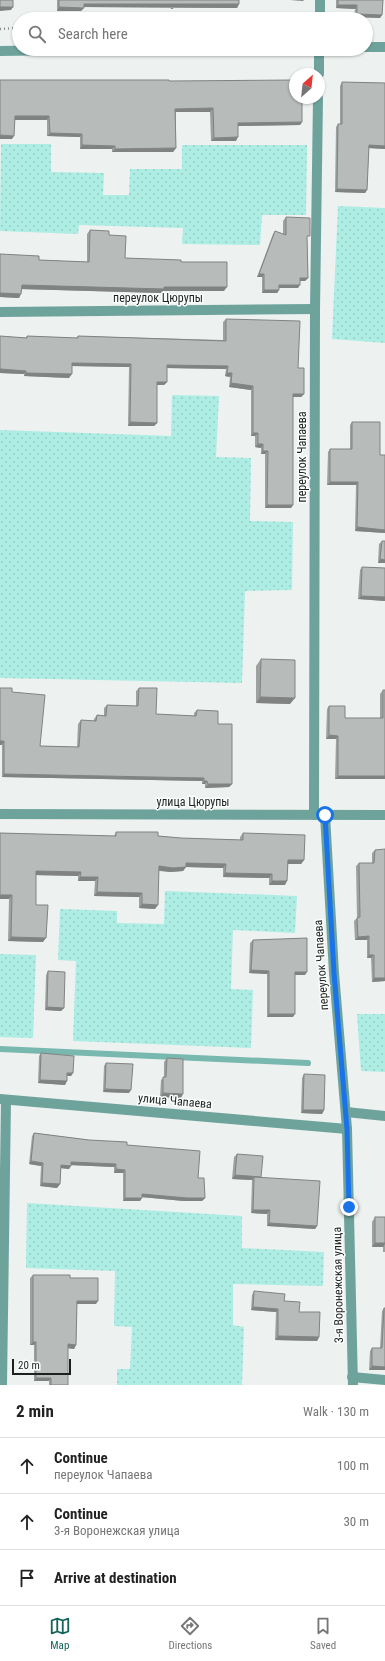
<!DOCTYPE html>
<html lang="en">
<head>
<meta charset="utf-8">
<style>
  :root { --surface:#fff; --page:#f2f2f2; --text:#222; --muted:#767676; --line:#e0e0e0; --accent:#16635b }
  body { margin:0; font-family:"Roboto Condensed",sans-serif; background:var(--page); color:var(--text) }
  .compass { position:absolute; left:289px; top:68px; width:36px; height:36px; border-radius:50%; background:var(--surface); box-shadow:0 1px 3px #0004; rotate:27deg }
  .scale { position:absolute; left:12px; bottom:10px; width:59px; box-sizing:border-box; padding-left:4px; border:2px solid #1e201f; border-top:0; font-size:11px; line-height:14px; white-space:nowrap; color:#1e201f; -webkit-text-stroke:3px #fafefd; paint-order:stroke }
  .stop { position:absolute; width:12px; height:12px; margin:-9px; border:3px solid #1a73e8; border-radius:50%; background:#fff }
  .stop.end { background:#1a73e8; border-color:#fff; box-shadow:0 1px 4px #0008 }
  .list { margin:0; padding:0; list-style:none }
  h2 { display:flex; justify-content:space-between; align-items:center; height:52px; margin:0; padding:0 16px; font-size:17px }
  h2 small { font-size:13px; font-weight:400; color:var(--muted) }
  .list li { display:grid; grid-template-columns:26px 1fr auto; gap:12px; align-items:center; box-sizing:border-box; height:56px; padding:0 16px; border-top:1px solid var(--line) }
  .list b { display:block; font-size:15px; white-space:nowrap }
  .list p { margin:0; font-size:13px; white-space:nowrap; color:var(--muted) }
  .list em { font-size:13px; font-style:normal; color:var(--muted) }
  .icon { flex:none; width:22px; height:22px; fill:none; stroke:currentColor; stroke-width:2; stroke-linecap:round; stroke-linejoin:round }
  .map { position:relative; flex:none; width:385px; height:1385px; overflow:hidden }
  .search { position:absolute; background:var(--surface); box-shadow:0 1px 3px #0004; left:12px; right:12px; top:12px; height:44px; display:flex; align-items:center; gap:10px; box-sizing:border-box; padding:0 14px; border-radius:22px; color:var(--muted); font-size:15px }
  .sheet { height:220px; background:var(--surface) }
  nav { display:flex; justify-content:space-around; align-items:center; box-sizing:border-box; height:56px; border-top:1px solid var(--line); background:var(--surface); font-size:11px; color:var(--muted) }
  nav a { display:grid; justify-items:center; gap:2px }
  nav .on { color:var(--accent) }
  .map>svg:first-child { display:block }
  .grass { fill:url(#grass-dots) }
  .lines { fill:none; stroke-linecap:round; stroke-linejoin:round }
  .stream { stroke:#78b8af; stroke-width:6 }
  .path { stroke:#8a8d8c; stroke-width:2.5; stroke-dasharray:1 3; stroke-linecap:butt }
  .minor { stroke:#6ea39c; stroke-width:10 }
  .wall { fill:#9da1a0 }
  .shaded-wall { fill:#808382 }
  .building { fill:#b7bbba; stroke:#808382 }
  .route { stroke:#1a73e8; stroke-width:5 }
  .labels { text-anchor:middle; stroke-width:3; stroke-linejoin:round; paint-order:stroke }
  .street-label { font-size:12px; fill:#1e201f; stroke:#fafefd }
</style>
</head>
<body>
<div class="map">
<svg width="385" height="1385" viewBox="0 0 385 1385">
  <defs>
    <pattern id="grass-dots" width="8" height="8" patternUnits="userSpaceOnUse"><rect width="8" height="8" fill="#adede4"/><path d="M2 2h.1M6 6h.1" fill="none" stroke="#94cbc3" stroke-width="1.8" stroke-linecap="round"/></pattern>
  </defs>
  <rect width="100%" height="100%" fill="#edf1f0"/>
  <g class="grass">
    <polygon points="1,144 51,144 51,172 104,173 103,195 129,195 130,169 182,169 182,145 307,145 306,215 262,215 260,245 182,244 183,228 79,225 78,234 0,231"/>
    <polygon points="338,206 385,208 385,343 332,339"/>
    <polygon points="172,395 219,396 216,457 251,458 250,521 293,522 292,590 245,591 242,683 0,678 0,430 171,436"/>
    <polygon points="165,891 297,896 295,933 233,930 231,989 253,990 251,1048 73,1041 76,961 58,960 60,909 117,911 117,923 164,924"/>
    <polygon points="0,954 36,955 33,1038 0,1037"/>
    <polygon points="357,1014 385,1014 385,1072 361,1071"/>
    <polygon points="27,1203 242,1216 242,1248 324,1252 323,1286 233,1284 233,1325 244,1327 242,1385 117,1385 117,1369 130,1369 132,1327 114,1326 115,1271 26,1268"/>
  </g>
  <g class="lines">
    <polyline class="stream" points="0,1049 308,1063"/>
    <g class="path">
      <polyline points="172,0 172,19"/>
      <polyline points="0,29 19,28"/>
    </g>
    <g class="minor">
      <polyline points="320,19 320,0"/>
      <polyline points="366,47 385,47"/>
      <polyline points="0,51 133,49"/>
      <polyline points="319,74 319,49"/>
      <polyline points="0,312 315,309"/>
      <polyline points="0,814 385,815"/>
      <polyline points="314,815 315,309 318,98"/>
      <polyline points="325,815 334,973 347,1129 353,1385"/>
      <polyline points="0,1099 347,1129"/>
      <polyline points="346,1112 385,1116"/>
      <polyline points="352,1377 385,1380"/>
      <polyline points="2,1385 6,1100"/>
    </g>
  </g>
  <g class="wall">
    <polygon points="57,0 239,0 239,4 237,8 84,7 81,11 57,11"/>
    <polygon points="336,0 383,0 382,15 380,18 354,17 355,9 336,8"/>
    <polygon points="0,80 169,81 302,122 300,125 238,126 236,141 211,141 210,112 176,112 176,148 173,152 112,152 112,149 80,149 80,137 47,136 47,120 15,120 12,139"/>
    <polygon points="342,82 385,83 385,149 369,148 367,190 365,193 335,192 336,127 338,124 340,124 340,86"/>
    <polygon points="286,217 307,239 308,278 305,281 300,281 298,288 279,288 279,290 277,293 262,293 262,277 257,277 273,234 275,231 283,234 283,221"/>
    <polygon points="90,230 109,235 125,258 181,262 224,291 163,291 161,293 22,289 19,298 0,297 0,254 39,260 87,262 87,234"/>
    <polygon points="226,319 298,368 304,394 301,397 293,397 293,505 291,508 265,508 265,454 261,454 261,448 255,447 255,436 251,436 251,390 229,387 230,377 225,376 226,369 167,368 167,382 164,385 157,385 157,423 154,426 128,426 129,367 72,366 69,378 24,376 24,374 0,373 0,336 26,338 27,336 76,338 78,336 223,340 223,322"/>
    <polygon points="352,422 380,455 385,455 385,533 355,531 356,485 327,485 328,452 330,449 350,449 350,425"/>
    <polygon points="382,541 385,541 385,563 378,563 379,544"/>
    <polygon points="362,567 385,568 385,601 358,599 360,570"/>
    <polygon points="261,659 290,704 256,703 256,666"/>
    <polygon points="139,688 156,714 194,716 194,713 197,710 218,724 232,784 229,787 205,788 205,784 202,784 202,781 2,777 2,745 12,692 40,746 77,747 78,724 81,720 94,721 94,719 97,715 104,716 104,708 107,705 136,706 136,691"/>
    <polygon points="383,690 385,779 335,779 336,739 326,739 327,709 329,706 345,718 380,718 380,694"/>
    <polygon points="116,832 181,838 240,840 240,837 243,833 304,860 301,864 288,864 285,885 269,885 269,878 223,877 223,868 186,867 183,871 170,872 159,871 155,909 139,908 139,897 94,896 95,881 78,881 78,876 36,875 36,905 43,942 8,941 9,899 0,899 0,833 114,836"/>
    <polygon points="375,850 385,981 372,982 371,958 367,958 367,940 355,940 354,921 357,918 356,866 359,863 372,863 372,853"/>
    <polygon points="253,940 305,975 295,975 293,1017 267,1017 267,974 249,973 250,943"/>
    <polygon points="48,971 64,1008 61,1011 45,1010 46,975"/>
    <polygon points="41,1053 73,1073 71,1076 67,1076 65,1085 38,1083 39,1056"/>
    <polygon points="167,1058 181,1098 160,1097 161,1080 164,1077 164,1062"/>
    <polygon points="106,1063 129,1093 103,1092 104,1066"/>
    <polygon points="304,1074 324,1110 322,1114 301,1113 302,1078"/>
    <polygon points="34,1133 127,1145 198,1178 205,1198 202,1201 184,1201 142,1197 140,1201 123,1201 123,1173 114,1173 114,1167 71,1165 69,1169 61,1168 60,1184 57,1188 40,1186 41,1166 29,1164 32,1136"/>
    <polygon points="237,1154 261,1178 317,1226 315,1229 267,1226 267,1214 251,1213 252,1180 232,1179 234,1157"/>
    <polygon points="375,1217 385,1217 385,1252 383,1252 383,1247 372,1247 372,1222"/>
    <polygon points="33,1275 70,1278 96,1304 77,1304 76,1345 74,1349 68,1348 68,1385 49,1385 49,1381 34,1381 34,1345 30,1345 30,1278"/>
    <polygon points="254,1291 284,1301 299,1312 319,1337 317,1341 275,1340 276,1312 251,1310 252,1295"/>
    <polygon points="384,1308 385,1308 385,1370 369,1370 370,1351 372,1348 380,1348 382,1311"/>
  </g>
  <g class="shaded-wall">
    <polygon points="290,0 304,0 303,1"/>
    <polygon points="84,4 239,4 237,8 81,7"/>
    <polygon points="338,5 357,5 355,9 336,8"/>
    <polygon points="0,7 13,7 11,10 0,11"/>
    <polygon points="59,7 84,8 81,11 57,11"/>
    <polygon points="357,14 382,15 380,18 354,17"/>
    <polygon points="213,108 210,112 173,112 175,109"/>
    <polygon points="15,116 49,116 47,120 13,120"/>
    <polygon points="302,122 300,125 235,126 238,123"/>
    <polygon points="50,133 82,134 80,137 47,136"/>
    <polygon points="0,135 14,136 12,139 0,139"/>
    <polygon points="238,137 236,141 211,141 214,138"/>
    <polygon points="82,145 115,146 112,149 80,149"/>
    <polygon points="369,145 385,146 385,149 367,148"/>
    <polygon points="176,148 173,152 112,152 115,149"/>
    <polygon points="337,189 367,190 365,193 335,192"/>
    <polygon points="259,274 264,274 262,277 257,277"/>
    <polygon points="300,278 308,278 305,281 298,281"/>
    <polygon points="22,285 164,287 227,287 224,291 163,291 161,293 19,289"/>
    <polygon points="279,285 300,285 298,288 277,288"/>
    <polygon points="264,290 279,290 277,293 262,293"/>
    <polygon points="0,293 21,294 19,298 0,297"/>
    <polygon points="72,363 131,364 129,367 70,366"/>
    <polygon points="167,365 228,366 226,369 165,368"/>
    <polygon points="0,369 26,371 24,374 0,373"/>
    <polygon points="26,373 72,374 69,378 24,376"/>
    <polygon points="227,373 232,373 230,377 225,376"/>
    <polygon points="157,382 167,382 164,385 155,385"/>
    <polygon points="231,383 253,386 251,390 229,387"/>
    <polygon points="293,394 304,394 301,397 291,397"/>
    <polygon points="130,422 157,423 154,426 128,426"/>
    <polygon points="253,433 258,433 255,436 251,436"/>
    <polygon points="258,444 263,444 261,448 255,447"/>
    <polygon points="263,451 268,451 265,454 261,454"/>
    <polygon points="330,482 358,482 356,485 327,485"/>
    <polygon points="267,505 293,505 291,508 265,508"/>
    <polygon points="357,527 385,530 385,533 355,531"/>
    <polygon points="380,559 385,560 385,563 378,563"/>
    <polygon points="361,596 385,597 385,601 358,599"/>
    <polygon points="260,697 295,698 290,704 256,703"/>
    <polygon points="329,735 338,736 336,739 326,739"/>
    <polygon points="0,741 4,741 2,745 0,745"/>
    <polygon points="4,774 204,778 202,781 2,777"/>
    <polygon points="338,776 385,776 385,779 335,779"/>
    <polygon points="204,781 207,781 205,784 202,784"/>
    <polygon points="208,784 232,784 229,787 205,788"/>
    <polygon points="288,860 304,860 301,864 285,864"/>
    <polygon points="186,863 226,864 223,868 186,867 183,871 170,872 156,870 159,866"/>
    <polygon points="36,871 81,872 78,876 33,875"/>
    <polygon points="225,873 272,874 269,878 223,877"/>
    <polygon points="80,877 98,877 95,881 78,881"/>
    <polygon points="272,881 287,881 285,885 269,885"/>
    <polygon points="97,892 142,893 139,897 94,896"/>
    <polygon points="0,895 12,895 9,899 0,899"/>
    <polygon points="142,904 158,905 155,909 139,908"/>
    <polygon points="369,936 367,940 355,940 358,937"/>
    <polygon points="11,937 46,938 43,942 8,941"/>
    <polygon points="369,955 374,955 371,958 367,958"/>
    <polygon points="251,970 269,971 267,974 249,973"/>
    <polygon points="295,972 307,972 305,975 293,975"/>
    <polygon points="374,978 385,978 385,981 372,982"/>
    <polygon points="47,1007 64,1008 61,1011 45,1010"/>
    <polygon points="269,1014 295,1014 293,1017 267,1017"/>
    <polygon points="67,1073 73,1073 71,1076 65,1076"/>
    <polygon points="40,1080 67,1081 65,1085 38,1083"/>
    <polygon points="105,1089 131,1090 129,1093 103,1092"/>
    <polygon points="163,1093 183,1094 181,1098 160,1097"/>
    <polygon points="303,1110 324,1110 322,1114 301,1113"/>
    <polygon points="31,1161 43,1163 41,1166 29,1164"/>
    <polygon points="71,1162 116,1164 114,1167 69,1165"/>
    <polygon points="61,1165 71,1166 69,1169 59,1168"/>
    <polygon points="116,1169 125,1170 123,1173 114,1173"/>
    <polygon points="235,1175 261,1177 254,1177 252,1180 232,1179"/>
    <polygon points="42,1183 60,1184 57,1188 40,1186"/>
    <polygon points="142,1194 205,1198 202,1201 184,1201 140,1197"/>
    <polygon points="125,1198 142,1198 140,1201 123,1201"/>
    <polygon points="253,1210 270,1210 267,1214 251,1213"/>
    <polygon points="269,1223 317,1226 315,1229 267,1226"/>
    <polygon points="375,1243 385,1243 385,1244 383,1247 372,1247"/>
    <polygon points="77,1301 98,1301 96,1304 74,1304"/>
    <polygon points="253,1307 278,1309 276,1312 251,1310"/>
    <polygon points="278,1336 319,1337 317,1341 275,1340"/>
    <polygon points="33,1342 36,1342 34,1345 30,1345"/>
    <polygon points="68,1344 76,1345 74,1349 66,1348"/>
    <polygon points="372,1366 385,1367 385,1370 369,1370"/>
    <polygon points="36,1378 51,1378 49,1381 34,1381"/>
  </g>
  <g class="building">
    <rect x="0" y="0" width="13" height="7"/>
    <polygon points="59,0 239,0 239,4 84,4 84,8 59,7"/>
    <polygon points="338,0 383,0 382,15 357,14 357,5 338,5"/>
    <polygon points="0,80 169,80 169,81 295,80 295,98 302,98 302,122 238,123 238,137 214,138 213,108 175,109 176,148 115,149 115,146 82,145 82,134 50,133 49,116 15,116 14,136 0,135"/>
    <polygon points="342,82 385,83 385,146 369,145 367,190 337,189 338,124 342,124"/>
    <polygon points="286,217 310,218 310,236 307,236 308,278 300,278 300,285 279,285 279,290 264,290 264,274 259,274 275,231 286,235"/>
    <polygon points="90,230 109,231 109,235 126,236 125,258 181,260 181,262 227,262 227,287 164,287 164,289 22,285 21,294 0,293 0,254 39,256 39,260 89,262"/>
    <polygon points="226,319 300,321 298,368 304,368 304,394 293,394 293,505 267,505 268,451 263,451 263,444 258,444 258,433 253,433 253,386 231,383 232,373 227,373 228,366 167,365 167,382 157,382 157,423 130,422 131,364 72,363 72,374 26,373 26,371 0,369 0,336 27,338 27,336 78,338 78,336 226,341"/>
    <polygon points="352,422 380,422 380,455 385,455 385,530 357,527 358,482 330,482 330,449 352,449"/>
    <polygon points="382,541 385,541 385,560 380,559"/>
    <polygon points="362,567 385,568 385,597 361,596"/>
    <polygon points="261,659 295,660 295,698 260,697"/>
    <polygon points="0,688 12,688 12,692 45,695 40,746 79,747 81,720 96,721 97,715 106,716 107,705 138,706 139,688 157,688 156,714 196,716 197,710 218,711 218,724 232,724 232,784 208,784 207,781 204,781 204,778 4,774 4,741 0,741"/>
    <polygon points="383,690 385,690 385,776 338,776 338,736 329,735 329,706 345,706 345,718 383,718"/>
    <polygon points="116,832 158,832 158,836 181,838 243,840 243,833 305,835 304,860 288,860 287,881 272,881 272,874 225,873 226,864 186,863 186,867 173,868 159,866 158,905 142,904 142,893 97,892 98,877 80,877 81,872 36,871 36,905 48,905 46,938 11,937 12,895 0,895 0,833 116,836"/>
    <polygon points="385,849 385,978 374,978 374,955 369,955 369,936 358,937 357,918 360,917 359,863 374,863 375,850"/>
    <polygon points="307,938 307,972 295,972 295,1014 269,1014 269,971 251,970 253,940"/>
    <polygon points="48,971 65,972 64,1008 47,1007"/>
    <polygon points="41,1053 74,1056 73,1073 67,1073 67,1081 40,1080"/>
    <polygon points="167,1058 183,1059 183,1094 163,1093 163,1077 166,1077"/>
    <polygon points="106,1063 133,1064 131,1090 105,1089"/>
    <polygon points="304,1074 325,1075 324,1110 303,1110"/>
    <polygon points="34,1133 89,1140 127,1142 127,1145 200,1151 198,1178 204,1178 205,1198 187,1198 142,1194 142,1198 125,1198 125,1170 116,1169 116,1164 71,1162 71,1166 61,1165 60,1184 42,1183 43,1163 31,1161"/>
    <polygon points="237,1154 263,1156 261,1177 235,1175"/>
    <polygon points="254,1177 320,1181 317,1226 269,1223 270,1210 253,1210"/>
    <rect x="375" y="1217" width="10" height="26"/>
    <polygon points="33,1275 70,1275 70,1278 98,1278 98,1301 77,1301 76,1345 68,1344 68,1385 51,1385 51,1378 36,1378 36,1342 33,1342"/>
    <polygon points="254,1291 285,1294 284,1301 300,1302 299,1312 320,1312 319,1337 278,1336 278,1309 253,1307"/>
    <polygon points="384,1308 385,1308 385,1367 372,1366 372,1348 382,1348"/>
  </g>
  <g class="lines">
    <polyline class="route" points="325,815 334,973 347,1129 349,1207"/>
  </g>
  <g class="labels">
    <g class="street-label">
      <text x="158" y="302">переулок Цюрупы</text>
      <text transform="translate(302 457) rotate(-90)" y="4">переулок Чапаева</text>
      <text x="193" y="806">улица Цюрупы</text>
      <text transform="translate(321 965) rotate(-94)" y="4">переулок Чапаева</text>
      <text transform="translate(175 1101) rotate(5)" y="4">улица Чапаева</text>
      <text transform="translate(338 1285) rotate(-91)" y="4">3-я Воронежская улица</text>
    </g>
  </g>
</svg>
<svg class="compass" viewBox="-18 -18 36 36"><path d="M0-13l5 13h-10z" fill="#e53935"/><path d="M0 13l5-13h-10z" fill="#767676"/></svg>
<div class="scale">20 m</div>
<div class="stop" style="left:325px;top:815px"></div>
<div class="stop end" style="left:349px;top:1207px"></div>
<div class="search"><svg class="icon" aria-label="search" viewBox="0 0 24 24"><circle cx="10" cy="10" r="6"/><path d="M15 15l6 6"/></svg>Search here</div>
</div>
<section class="sheet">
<h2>2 min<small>Walk · 130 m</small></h2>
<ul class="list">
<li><svg class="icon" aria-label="ahead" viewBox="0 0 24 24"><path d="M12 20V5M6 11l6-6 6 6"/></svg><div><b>Continue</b><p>переулок Чапаева</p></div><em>100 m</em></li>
<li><svg class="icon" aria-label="ahead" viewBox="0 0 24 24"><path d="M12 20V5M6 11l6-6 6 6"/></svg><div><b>Continue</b><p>3-я Воронежская улица</p></div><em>30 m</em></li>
<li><svg class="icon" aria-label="arrive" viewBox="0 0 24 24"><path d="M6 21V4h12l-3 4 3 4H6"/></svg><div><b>Arrive at destination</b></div></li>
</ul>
</section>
<nav>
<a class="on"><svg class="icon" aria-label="map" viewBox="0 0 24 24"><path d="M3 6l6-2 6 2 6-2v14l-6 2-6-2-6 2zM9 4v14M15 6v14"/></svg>Map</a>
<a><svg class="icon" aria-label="directions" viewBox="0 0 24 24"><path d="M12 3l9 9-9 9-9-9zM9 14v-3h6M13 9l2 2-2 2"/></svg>Directions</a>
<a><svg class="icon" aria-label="saved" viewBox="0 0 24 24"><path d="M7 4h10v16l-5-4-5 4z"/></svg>Saved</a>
</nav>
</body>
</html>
